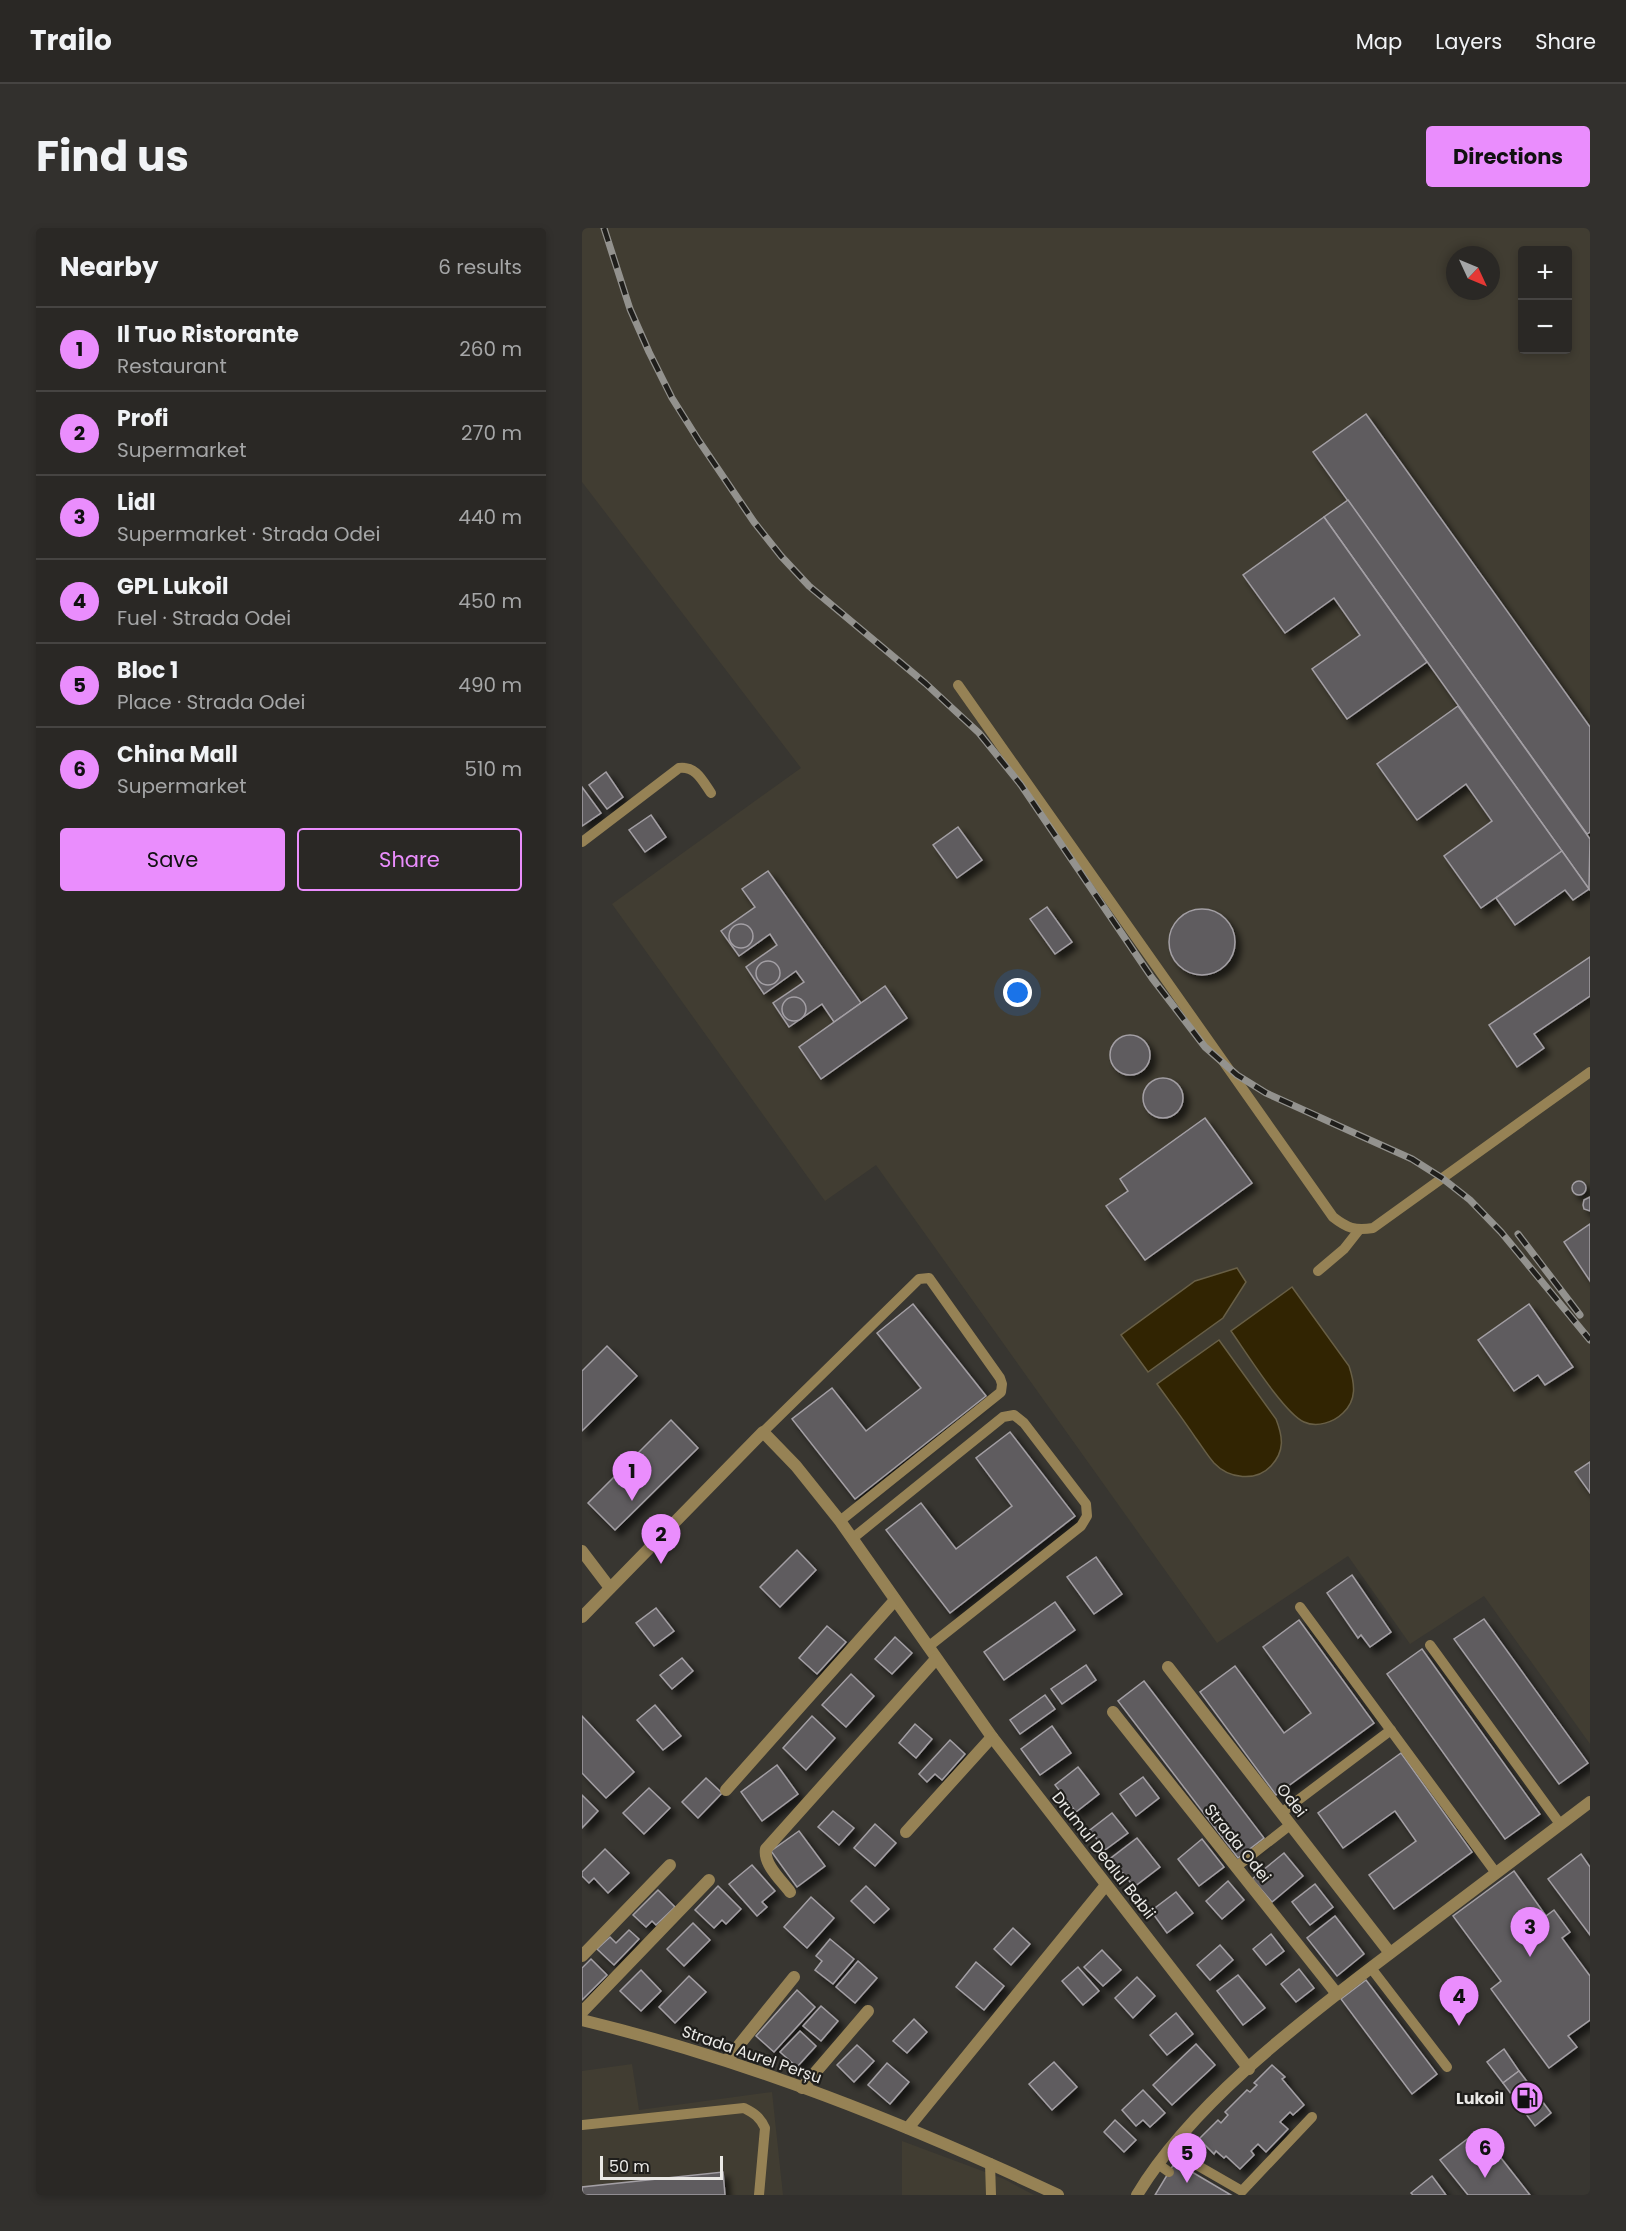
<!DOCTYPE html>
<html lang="en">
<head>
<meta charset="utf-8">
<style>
  :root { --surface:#2a2825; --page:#32302d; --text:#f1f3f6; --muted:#a5a6a7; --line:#464442; --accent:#ea8dfd }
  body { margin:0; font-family:Poppins,sans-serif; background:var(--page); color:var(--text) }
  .controls { position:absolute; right:18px; top:18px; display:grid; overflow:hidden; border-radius:6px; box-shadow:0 3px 9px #0003 }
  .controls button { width:54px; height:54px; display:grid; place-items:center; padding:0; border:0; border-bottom:2px solid var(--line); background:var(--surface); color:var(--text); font:30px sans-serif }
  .compass { position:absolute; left:864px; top:18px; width:54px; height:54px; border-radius:50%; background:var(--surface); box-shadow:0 3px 9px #0003; rotate:134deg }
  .scale { position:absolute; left:18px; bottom:15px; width:123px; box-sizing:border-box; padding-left:6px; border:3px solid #eae9e6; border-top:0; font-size:16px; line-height:21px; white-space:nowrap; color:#eae9e6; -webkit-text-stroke:4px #1f1e1b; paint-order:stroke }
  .you { position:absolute; left:436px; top:765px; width:21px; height:21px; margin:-15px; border:4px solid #fff; border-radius:50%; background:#1a73e8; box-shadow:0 0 0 9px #1a73e833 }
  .badge { display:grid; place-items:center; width:39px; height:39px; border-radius:50%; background:var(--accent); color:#111; font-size:20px; font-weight:700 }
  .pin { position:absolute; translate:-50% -50px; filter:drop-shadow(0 2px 3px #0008) }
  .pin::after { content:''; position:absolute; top:32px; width:21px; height:18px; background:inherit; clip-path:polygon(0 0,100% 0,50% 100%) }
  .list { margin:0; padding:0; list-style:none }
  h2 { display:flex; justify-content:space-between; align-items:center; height:78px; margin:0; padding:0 24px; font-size:26px }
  h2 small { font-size:20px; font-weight:400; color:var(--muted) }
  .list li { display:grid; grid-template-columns:39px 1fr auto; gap:18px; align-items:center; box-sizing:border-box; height:84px; padding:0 24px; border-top:2px solid var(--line) }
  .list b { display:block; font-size:22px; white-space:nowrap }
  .list p { margin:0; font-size:20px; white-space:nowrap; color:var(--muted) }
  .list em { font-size:20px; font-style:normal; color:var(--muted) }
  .actions { display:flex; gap:12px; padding:18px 24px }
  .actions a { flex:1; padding:14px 0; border:2px solid var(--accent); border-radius:6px; text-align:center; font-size:21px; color:var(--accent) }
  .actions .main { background:var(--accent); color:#111 }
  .map { position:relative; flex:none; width:1008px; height:1967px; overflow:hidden; border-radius:6px }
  header { display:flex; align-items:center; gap:36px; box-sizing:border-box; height:84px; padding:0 30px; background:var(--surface); border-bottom:2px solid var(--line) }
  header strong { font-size:28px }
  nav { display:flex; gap:33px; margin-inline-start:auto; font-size:21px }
  .intro { display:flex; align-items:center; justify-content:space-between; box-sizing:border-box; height:144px; padding:0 36px }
  h1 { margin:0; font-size:42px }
  .button { padding:15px 27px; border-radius:6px; background:var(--accent); color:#111; font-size:21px; font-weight:700 }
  main { display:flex; gap:36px; padding:0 36px }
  aside { flex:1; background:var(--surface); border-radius:6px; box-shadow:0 3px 9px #0003 }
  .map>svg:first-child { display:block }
  .built { fill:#413d32; fill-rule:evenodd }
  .water { fill:#312402; stroke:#685f46; stroke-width:1.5 }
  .building { fill:#5e5b5f; stroke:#a39fa4; stroke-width:1.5; filter:url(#shadow) }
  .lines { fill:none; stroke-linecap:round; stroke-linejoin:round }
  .service { stroke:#968255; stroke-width:10 }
  .minor { stroke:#968255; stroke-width:12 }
  .rail-casing { stroke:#93928e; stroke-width:7 }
  .rail { stroke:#1f1e1b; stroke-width:4.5; stroke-dasharray:14; stroke-linecap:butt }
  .labels { text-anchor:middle; stroke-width:4.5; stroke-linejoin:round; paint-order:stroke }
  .street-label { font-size:16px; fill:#eae9e6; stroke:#1f1e1b }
  .poi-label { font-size:16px; font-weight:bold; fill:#eae9e6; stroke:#1f1e1b; text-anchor:end }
</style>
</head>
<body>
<header>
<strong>Trailo</strong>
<nav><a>Map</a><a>Layers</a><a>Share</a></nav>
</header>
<div class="intro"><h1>Find us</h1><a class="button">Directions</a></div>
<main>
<aside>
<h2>Nearby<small>6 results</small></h2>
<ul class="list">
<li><span class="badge">1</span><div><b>Il Tuo Ristorante</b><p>Restaurant</p></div><em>260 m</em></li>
<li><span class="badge">2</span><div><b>Profi</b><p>Supermarket</p></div><em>270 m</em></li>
<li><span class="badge">3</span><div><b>Lidl</b><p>Supermarket · Strada Odei</p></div><em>440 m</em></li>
<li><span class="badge">4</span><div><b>GPL Lukoil</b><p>Fuel · Strada Odei</p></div><em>450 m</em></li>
<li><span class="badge">5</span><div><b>Bloc 1</b><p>Place · Strada Odei</p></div><em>490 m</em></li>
<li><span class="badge">6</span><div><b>China Mall</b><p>Supermarket</p></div><em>510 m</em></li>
</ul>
<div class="actions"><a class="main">Save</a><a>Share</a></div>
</aside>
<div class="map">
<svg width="1008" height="1967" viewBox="0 0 1008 1967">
  <defs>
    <filter id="shadow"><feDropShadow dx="5.5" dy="5.5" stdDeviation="3" flood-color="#0009"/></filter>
  </defs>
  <rect width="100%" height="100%" fill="#383631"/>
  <g class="built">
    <path d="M0,0H1008V1516L902,1368L828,1416L766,1328L635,1415L294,937L243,973L30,676L219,540L0,254ZM940,22H986V122H940ZM873,27H909V63H873Z"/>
    <polygon points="50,1836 57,1882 190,1864 201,1967 0,1967 0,1843"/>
    <polygon points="320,1913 422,1951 452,1967 320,1967"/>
  </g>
  <g class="water">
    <polygon points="655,1040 664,1054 641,1090 566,1144 539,1107 613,1053"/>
    <path d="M710,1059L767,1138C773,1156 775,1172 761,1185C752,1194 735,1200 722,1194C702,1185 664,1124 649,1103Z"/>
    <path d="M637,1112L694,1191C701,1209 703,1223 689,1238C674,1254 647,1251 632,1235C625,1227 619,1217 613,1209C601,1191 588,1174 575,1156Z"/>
  </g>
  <g class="building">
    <polygon points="784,186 1008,499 1008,604 1005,606 731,224"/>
    <polygon points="766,272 1008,611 1007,661 742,289"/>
    <polygon points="742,289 845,434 765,491 730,441 778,407 752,370 703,405 661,347"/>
    <polygon points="876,478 980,623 899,680 862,628 910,593 884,556 835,592 795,536"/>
    <polygon points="24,544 41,569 25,581 7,557"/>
    <polygon points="0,559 19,585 0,598"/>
    <polygon points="69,587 84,609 63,624 47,602"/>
    <polygon points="376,599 400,632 375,650 351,617"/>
    <polygon points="980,623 1007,661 991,672 983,662 933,697 914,670"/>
    <polygon points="186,643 279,775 252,794 240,776 207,799 191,775 222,754 214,743 182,766 164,739 195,717 188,706 157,728 139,703 173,679 160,661"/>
    <polygon points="465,679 490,714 473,726 448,691"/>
    <circle cx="620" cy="714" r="33"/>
    <circle cx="159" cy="708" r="12"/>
    <polygon points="1008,729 1008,768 952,806 962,820 935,839 907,797"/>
    <circle cx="186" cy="745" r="12"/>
    <polygon points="303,758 325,790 239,851 217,819"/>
    <circle cx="212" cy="781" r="12"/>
    <circle cx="548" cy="827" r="20"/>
    <circle cx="581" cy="870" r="20"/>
    <polygon points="623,890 670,955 563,1032 524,978 546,963 538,951"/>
    <circle cx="997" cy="960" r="7"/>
    <polygon points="1008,969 1008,983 1002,981 1001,977 1002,972"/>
    <polygon points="1008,996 1008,1053 982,1014"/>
    <polygon points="331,1076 404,1168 273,1271 210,1191 250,1160 284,1203 339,1160 295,1105"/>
    <polygon points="947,1076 991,1139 963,1157 956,1147 932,1163 896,1112"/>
    <polygon points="25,1118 55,1148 0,1203 0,1143"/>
    <polygon points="89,1192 116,1220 33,1302 6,1275"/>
    <polygon points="428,1204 493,1288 368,1385 304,1302 339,1275 374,1321 430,1278 394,1230"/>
    <polygon points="1008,1234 1008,1265 993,1244"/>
    <polygon points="215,1322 234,1342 198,1379 178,1359"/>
    <polygon points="514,1329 540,1366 512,1386 485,1349"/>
    <polygon points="770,1347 809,1404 788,1419 779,1407 776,1410 745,1365"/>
    <polygon points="473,1374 493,1402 422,1452 402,1424"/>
    <polygon points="74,1380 92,1403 72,1418 54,1395"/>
    <polygon points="902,1391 1006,1535 977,1556 872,1411"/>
    <polygon points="717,1392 792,1495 694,1567 618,1464 653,1438 702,1505 729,1485 681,1419"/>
    <polygon points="245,1398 264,1414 235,1446 217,1430"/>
    <polygon points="313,1409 330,1425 310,1446 293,1431"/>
    <polygon points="840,1421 958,1586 923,1611 805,1446"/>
    <polygon points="100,1430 111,1443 90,1461 78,1447"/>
    <polygon points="504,1437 514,1452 480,1476 469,1461"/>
    <polygon points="269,1446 292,1468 264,1499 240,1477"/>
    <polygon points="562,1453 682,1610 656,1630 536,1473"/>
    <polygon points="463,1467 473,1481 438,1506 428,1492"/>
    <polygon points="73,1477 99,1508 81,1522 55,1492"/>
    <polygon points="0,1488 52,1544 24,1570 0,1545"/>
    <polygon points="230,1488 253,1510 224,1542 201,1520"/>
    <polygon points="333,1496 350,1511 334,1530 317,1515"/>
    <polygon points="470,1498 489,1525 458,1547 439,1521"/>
    <polygon points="368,1512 383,1526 360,1552 353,1546 345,1554 337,1546"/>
    <polygon points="819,1525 890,1624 812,1681 787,1647 834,1613 813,1583 761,1620 736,1585"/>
    <polygon points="195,1537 216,1566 180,1593 159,1564"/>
    <polygon points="496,1539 517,1566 494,1584 473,1557"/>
    <polygon points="561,1549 577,1570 554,1588 538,1566"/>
    <polygon points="124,1550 140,1565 116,1590 100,1574"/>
    <polygon points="67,1560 88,1580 62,1606 41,1585"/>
    <polygon points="0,1567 16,1583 0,1600"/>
    <polygon points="251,1583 272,1600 257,1617 236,1599"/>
    <polygon points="530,1585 546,1605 523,1622 508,1602"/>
    <polygon points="293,1596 314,1615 293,1638 272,1620"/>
    <polygon points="217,1603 243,1638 215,1659 189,1623"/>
    <polygon points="555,1610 578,1639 552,1659 529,1630"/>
    <polygon points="620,1611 642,1639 617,1658 596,1631"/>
    <polygon points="23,1621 47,1645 26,1665 12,1650 7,1655 0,1648 0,1644"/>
    <polygon points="702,1625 721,1648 690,1674 670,1651"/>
    <polygon points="999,1626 1008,1639 1008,1707 966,1651"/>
    <polygon points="170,1637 193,1663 180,1674 185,1679 175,1688 147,1656"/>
    <polygon points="932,1643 964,1688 972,1682 988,1704 980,1710 1008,1748 1008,1792 986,1808 995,1819 967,1840 909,1761 919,1753 871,1688"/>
    <polygon points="646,1653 662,1672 640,1691 624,1673"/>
    <polygon points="733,1656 751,1679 728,1697 710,1674"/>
    <polygon points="136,1658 159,1681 144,1696 140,1692 132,1700 113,1682"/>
    <polygon points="284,1658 307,1681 292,1695 269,1673"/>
    <polygon points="76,1662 93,1679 74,1697 70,1693 64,1699 51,1687"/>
    <polygon points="594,1664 611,1685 585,1705 569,1683"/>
    <polygon points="229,1669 252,1690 225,1720 202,1699"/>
    <polygon points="753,1688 782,1726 755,1748 725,1710"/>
    <polygon points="111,1695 128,1712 102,1738 85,1721"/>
    <polygon points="431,1700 448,1716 429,1737 412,1721"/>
    <polygon points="47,1702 57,1711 32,1737 15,1721 28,1709 34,1715"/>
    <polygon points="689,1706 702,1723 684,1737 671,1721"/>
    <polygon points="248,1711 272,1731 251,1756 233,1742 240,1733 234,1728"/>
    <polygon points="638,1717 651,1732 628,1752 615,1737"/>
    <polygon points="520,1722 539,1742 521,1758 502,1739"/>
    <polygon points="9,1731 25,1747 0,1772 0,1740"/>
    <polygon points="276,1733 295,1750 273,1775 254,1759"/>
    <polygon points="394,1734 422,1758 402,1782 374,1759"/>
    <polygon points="496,1739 517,1763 501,1777 480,1753"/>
    <polygon points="717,1741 732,1760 714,1774 699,1756"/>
    <polygon points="59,1742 79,1763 59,1783 38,1763"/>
    <polygon points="656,1747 683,1780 661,1797 635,1763"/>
    <polygon points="107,1748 124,1764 93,1795 77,1779"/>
    <polygon points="555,1749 573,1768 551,1790 533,1770"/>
    <polygon points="784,1752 855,1846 830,1866 759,1771"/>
    <polygon points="215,1762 233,1779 192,1824 174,1808"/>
    <polygon points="239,1778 256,1793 239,1813 221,1798"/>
    <polygon points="594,1785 611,1806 585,1827 568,1807"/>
    <polygon points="332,1791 345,1804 325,1825 311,1813"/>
    <polygon points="218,1803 234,1818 215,1839 198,1824"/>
    <polygon points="614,1816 633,1837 590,1877 571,1857"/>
    <polygon points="275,1817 292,1833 272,1854 255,1837"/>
    <polygon points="922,1821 937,1843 921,1855 905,1834"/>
    <polygon points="472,1834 495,1859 470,1882 447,1856"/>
    <polygon points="305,1835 327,1854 308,1876 286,1857"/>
    <polygon points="690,1837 703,1849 700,1851 722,1877 711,1887 708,1884 698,1894 706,1901 684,1924 676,1916 669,1923 672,1927 658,1941 644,1928 642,1930 634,1923 632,1926 617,1911 636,1892 639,1895 646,1887 643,1884 665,1862 668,1864 675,1857 672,1855"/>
    <polygon points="937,1843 969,1885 953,1898 921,1855"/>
    <polygon points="561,1862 583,1885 568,1899 561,1892 554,1898 540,1882"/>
    <polygon points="533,1892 554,1912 542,1924 522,1904"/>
    <polygon points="897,1902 948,1967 886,1967 858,1932"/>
    <polygon points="593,1934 649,1967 573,1967"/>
    <polygon points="141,1944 143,1967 1,1967 0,1959"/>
    <polygon points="850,1948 864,1967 831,1967 829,1965"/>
  </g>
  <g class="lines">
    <g class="service">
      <path d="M376,457L751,989C765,1000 773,1003 791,1000L1008,844"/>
      <path d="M0,614L97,540C114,538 120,552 129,565"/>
      <polyline points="736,1043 762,1021 777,1002"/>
      <polyline points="181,1204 337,1051 347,1050 418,1150 420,1156 419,1164 258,1293"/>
      <polyline points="271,1310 421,1189 432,1187 442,1195 504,1276 505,1288 499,1298 346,1419"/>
      <polyline points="718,1379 914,1645"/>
      <polyline points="848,1417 978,1596"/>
      <polyline points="699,1585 809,1502"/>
      <polyline points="654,1639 708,1597"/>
      <polyline points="789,1740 865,1839"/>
      <path d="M0,1897L162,1880C172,1885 178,1889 183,1900L177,1967"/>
      <polyline points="587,1921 660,1963 730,1889"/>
      <polyline points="408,1935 409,1967"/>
      <polyline points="576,1936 587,1944"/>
    </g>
    <g class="minor">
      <polyline points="0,1323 28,1360"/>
      <polyline points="0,1389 181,1204 214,1238 258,1293 410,1509 667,1841"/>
      <polyline points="586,1439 808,1725"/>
      <polyline points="531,1484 755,1766"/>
      <polyline points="144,1562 313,1372"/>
      <polyline points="324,1604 410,1509"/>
      <path d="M208,1664C200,1653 181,1636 184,1621L354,1431"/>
      <polyline points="0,1728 88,1637"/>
      <polyline points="0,1784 127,1652"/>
      <path d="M0,1792C165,1832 323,1895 476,1967"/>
      <polyline points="145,1832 212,1749"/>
      <polyline points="220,1860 286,1783"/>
      <polyline points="326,1900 524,1657"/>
      <path d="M555,1967C608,1879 709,1801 790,1739C862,1684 935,1629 1008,1574"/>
    </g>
    <defs>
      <g id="rail">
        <polyline points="22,0 48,81 67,124 90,170 117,213 172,294 199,328 227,358 343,455 397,505 439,557 570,750 623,819 655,847 684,865 830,931 860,950 888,972 919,1004 1008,1112"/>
        <polyline points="936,1006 998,1087"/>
      </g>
    </defs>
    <use href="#rail" class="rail-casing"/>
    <use href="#rail" class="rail"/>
  </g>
  <defs>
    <symbol id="fuel-disc" viewBox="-11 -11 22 22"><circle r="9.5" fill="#ea8dfd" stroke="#1f1e1b"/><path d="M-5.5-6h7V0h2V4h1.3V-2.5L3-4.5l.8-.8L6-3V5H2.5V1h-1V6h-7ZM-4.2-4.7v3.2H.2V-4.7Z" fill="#111"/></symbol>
  </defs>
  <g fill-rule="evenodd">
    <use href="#fuel-disc" x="926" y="1851" width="38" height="38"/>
  </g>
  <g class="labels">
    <g class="street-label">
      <text transform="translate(710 1572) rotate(52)" y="6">Odei</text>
      <text transform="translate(656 1615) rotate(51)" y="6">Strada Odei</text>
      <text transform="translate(522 1627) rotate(52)" y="6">Drumul Dealul Babii</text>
      <text transform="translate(170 1826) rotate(19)" y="6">Strada Aurel Perșu</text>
    </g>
    <g class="poi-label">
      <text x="922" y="1876">Lukoil</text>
    </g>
  </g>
</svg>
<div class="controls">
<button>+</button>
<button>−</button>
</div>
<svg class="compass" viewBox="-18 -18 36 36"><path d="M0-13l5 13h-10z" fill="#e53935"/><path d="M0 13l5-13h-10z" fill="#a5a6a7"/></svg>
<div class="scale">50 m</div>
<div class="you"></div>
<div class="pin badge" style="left:50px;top:1273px">1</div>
<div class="pin badge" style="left:79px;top:1336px">2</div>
<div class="pin badge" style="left:948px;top:1729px">3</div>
<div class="pin badge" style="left:877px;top:1798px">4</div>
<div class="pin badge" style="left:605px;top:1955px">5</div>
<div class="pin badge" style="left:903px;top:1950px">6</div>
</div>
</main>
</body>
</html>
